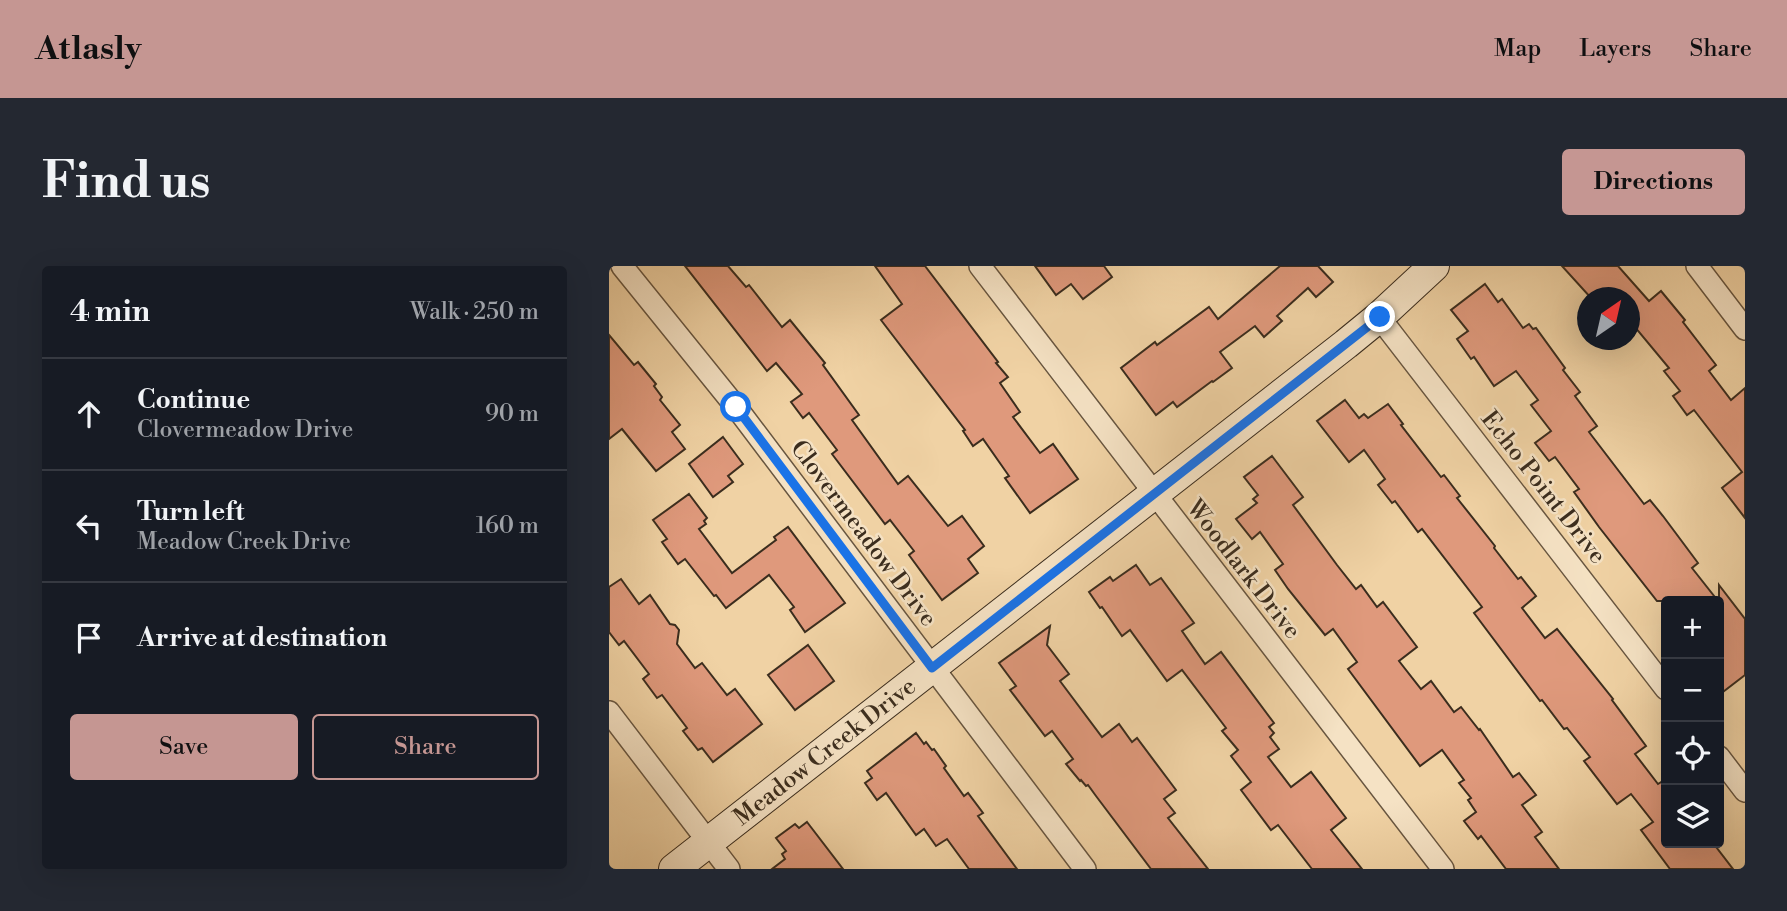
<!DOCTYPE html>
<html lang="en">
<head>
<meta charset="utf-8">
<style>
  :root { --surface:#171b24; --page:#242831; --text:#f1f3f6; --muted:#9ea1a6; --line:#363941; --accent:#c59692 }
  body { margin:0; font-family:"Libre Bodoni",serif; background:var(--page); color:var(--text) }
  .controls { position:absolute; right:21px; bottom:21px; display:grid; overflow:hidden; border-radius:7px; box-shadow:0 7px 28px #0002 }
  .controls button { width:63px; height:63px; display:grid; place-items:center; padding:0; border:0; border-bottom:2px solid var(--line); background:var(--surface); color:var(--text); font:35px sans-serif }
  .compass { position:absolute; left:968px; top:21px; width:63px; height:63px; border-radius:50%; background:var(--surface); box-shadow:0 7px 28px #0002; rotate:34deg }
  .stop { position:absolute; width:21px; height:21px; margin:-16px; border:5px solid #1a73e8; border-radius:50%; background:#fff }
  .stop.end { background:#1a73e8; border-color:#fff; box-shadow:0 2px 7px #0008 }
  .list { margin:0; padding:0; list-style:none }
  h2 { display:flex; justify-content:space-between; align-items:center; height:91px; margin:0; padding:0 28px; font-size:30px }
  h2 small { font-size:23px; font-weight:400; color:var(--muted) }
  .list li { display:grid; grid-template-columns:46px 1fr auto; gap:21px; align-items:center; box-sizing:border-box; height:112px; padding:0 28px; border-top:2px solid var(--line) }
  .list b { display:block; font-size:26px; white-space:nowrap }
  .list p { margin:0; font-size:23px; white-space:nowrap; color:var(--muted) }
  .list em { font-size:23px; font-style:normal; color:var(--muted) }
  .actions { display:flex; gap:14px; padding:21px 28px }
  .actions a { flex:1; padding:16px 0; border:2px solid var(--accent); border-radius:7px; text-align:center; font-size:24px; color:var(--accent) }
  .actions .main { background:var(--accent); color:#111 }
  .icon { flex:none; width:38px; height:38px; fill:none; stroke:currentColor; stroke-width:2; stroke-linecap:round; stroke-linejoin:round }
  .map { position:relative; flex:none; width:1136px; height:603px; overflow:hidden; border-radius:7px }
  header { display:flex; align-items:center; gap:42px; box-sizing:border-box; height:98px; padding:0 35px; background:var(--accent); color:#111 }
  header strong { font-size:33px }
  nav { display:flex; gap:38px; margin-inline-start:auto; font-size:24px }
  .intro { display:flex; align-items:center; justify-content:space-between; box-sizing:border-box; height:168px; padding:0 42px }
  h1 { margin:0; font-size:49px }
  .button { padding:18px 32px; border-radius:7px; background:var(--accent); color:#111; font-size:24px; font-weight:700 }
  main { display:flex; gap:42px; padding:0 42px }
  aside { flex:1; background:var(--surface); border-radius:7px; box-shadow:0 7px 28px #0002 }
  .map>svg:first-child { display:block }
  .building { fill:#df997c; stroke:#3b2d1e; stroke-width:2 }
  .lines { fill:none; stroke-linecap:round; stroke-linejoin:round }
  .street-casing { stroke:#685640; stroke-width:24 }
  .secondary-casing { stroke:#3b2d1e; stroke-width:32 }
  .street { stroke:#f5e2c4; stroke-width:21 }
  .secondary { stroke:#f5e2c4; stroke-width:30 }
  .route { stroke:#1a73e8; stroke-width:9 }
  .labels { text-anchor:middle; stroke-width:5; stroke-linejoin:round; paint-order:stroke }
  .street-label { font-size:24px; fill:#3b2d1e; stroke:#f5e2c4 }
</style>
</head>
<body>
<header>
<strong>Atlasly</strong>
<nav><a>Map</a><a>Layers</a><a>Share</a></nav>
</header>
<div class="intro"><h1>Find us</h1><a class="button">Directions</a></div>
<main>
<aside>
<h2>4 min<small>Walk · 250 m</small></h2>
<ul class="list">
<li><svg class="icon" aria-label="ahead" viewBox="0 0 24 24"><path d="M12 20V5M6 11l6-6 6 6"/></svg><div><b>Continue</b><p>Clovermeadow Drive</p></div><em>90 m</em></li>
<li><svg class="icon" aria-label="left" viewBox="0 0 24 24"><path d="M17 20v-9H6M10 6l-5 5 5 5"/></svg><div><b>Turn left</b><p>Meadow Creek Drive</p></div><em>160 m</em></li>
<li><svg class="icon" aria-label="arrive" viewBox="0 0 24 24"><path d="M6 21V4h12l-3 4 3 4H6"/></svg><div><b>Arrive at destination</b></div></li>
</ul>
<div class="actions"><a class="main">Save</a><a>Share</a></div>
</aside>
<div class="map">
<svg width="1136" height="603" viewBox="0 0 1136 603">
  <rect width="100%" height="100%" fill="#f0d2a4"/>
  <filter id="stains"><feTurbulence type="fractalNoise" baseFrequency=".00286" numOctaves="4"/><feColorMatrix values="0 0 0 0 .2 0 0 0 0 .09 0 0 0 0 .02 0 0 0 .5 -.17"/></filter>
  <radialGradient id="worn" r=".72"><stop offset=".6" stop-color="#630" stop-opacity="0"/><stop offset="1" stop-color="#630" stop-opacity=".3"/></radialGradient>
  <g class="building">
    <polygon points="76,0 119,0 137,21 140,19 173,61 181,54 216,97 214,99 250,149 243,154 289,218 299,210 339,260 353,250 375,280 359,293 369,307 333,334 300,289 305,285 281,254 276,258 223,188 228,184 200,147 194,152 182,136 193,128 167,97 158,105"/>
    <polygon points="266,0 316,0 389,96 387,97 399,111 391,117 411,146 404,151 431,187 444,178 469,213 421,247 396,212 400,210 374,173 364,180 354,165 356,164 272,54 293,38"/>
    <polygon points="426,0 495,0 503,11 474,33 462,18 447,29"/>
    <polygon points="671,0 709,0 724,16 707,31 699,22 668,50 673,55 655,71 646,60 611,86 623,102 604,116 603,115 568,141 564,136 547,149 512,102 546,76 548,79 600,41 609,53"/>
    <polygon points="953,0 1009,0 1040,35 1052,25 1076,54 1074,56 1107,99 1100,105 1122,134 1136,122 1136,252 1113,222 1133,206 1085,144 1078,149 1064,130 1071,125 1055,105 1060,102 1020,54 1020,32 982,32"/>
    <polygon points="876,18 889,36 893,33 914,62 920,58 924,63 927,62 956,102 954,104 971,126 966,130 988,160 980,166 1035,238 1041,234 1054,250 1089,297 1083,302 1109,335 1048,335 990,261 965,226 970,223 946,191 940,195 926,177 942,165 922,139 929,134 907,105 885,120 865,91 862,93 848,73 859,65 842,44"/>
    <polygon points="0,69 25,99 29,96 47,118 45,120 53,131 51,134 71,159 63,166 76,183 47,205 13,163 0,173"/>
    <polygon points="736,134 750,152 755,148 759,152 779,138 794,158 792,159 832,211 835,209 851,230 848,232 886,280 885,282 909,313 912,311 927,330 913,342 936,372 948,363 1004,433 1003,434 1037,480 1026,488 1049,518 1057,513 1057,577 1104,577 1124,603 1061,603 1032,564 1044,556 1022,528 1008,538 975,495 981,491 958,462 955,463 933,434 931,435 865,347 873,341 813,263 809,266 786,235 783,237 769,219 776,213 755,184 740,196 708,155"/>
    <polygon points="114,171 134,198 119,210 124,216 104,231 80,198"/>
    <polygon points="663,190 694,231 684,239 728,299 747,323 752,319 768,341 774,336 808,381 790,395 812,423 822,415 845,446 852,441 870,464 871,463 904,511 910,507 927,529 913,539 933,566 926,571 950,603 897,603 872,570 869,573 855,555 867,546 859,534 862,532 850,517 855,514 833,484 811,500 739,403 748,396 724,363 716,369 679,323 666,304 674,298 651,266 643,273 627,253 648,237 644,233 649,229 635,211"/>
    <polygon points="80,228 98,252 95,255 97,258 90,263 123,307 167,274 165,271 179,261 236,337 196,366 181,344 185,341 160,309 117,342 107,329 105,330 76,293 69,298 53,276 58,273 44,254"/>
    <polygon points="527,299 541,319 552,312 585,357 573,365 596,398 612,386 665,457 660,461 665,467 661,471 670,483 659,491 682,521 702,506 737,552 722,564 753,603 703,603 669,559 662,564 632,524 642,516 622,490 629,484 613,465 617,462 573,404 558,415 521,364 513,370 493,341 491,342 480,326 501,311 504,315"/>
    <polygon points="12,313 30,338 41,329 61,358 66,359 70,364 68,378 86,402 93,397 118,429 126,423 153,458 104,496 93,482 89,484 74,465 78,462 53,429 48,432 34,413 40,408 15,375 10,379 0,366 0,321"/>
    <polygon points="1110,319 1136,353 1136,409 1110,429"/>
    <polygon points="441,360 438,379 460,408 451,415 493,471 510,458 523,476 528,472 567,524 555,533 566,547 559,552 599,603 542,603 487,530 479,519 477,520 472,514 471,515 457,498 464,493 443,465 436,470 401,424 407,420 390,397"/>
    <polygon points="199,379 225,415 186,444 159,409"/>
    <polygon points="307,467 315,478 317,476 323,484 325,483 337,500 335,502 355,530 359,527 374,547 369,550 408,603 360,603 338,573 327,580 315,563 307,569 277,527 268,534 256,517 263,512 258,505"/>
    <polygon points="198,556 234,603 163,603 176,593 173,588 177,585 167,572 186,558 190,562"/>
  </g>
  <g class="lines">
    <defs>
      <g id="street">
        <polyline points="13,0 127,141 476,603"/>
        <polyline points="371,0 834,603"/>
        <polyline points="1088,0 1136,63"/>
        <polyline points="770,51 1057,423"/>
        <polyline points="0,446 120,603"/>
        <polyline points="1110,491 1136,525"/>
      </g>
      <g id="secondary">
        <path id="s1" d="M65,603L737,78L770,51L825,0"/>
      </g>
    </defs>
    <use href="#street" class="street-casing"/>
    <use href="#secondary" class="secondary-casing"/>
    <use href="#street" class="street"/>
    <use href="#secondary" class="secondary"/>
  </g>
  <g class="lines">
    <polyline class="route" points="127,141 323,402 771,51"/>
  </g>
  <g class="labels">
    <g class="street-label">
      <text transform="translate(935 221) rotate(52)" y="8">Echo Point Drive</text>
      <text transform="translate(255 267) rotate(53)" y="8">Clovermeadow Drive</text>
      <text transform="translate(635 303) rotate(52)" y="8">Woodlark Drive</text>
      <text dy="8" stroke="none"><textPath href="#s1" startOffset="191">Meadow Creek Drive</textPath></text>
    </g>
  </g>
  <rect width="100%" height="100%" filter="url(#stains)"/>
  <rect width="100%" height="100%" fill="url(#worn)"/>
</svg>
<div class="controls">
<button>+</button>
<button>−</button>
<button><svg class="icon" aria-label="locate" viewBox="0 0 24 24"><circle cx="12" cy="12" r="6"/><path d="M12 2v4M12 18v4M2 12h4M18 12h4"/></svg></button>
<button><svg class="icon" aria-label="layers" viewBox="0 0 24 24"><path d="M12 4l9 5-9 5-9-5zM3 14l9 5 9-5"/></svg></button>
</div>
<svg class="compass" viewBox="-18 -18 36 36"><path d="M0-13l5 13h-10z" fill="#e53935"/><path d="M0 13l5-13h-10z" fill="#9ea1a6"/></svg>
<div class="stop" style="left:127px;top:141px"></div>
<div class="stop end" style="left:771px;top:51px"></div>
</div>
</main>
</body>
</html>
